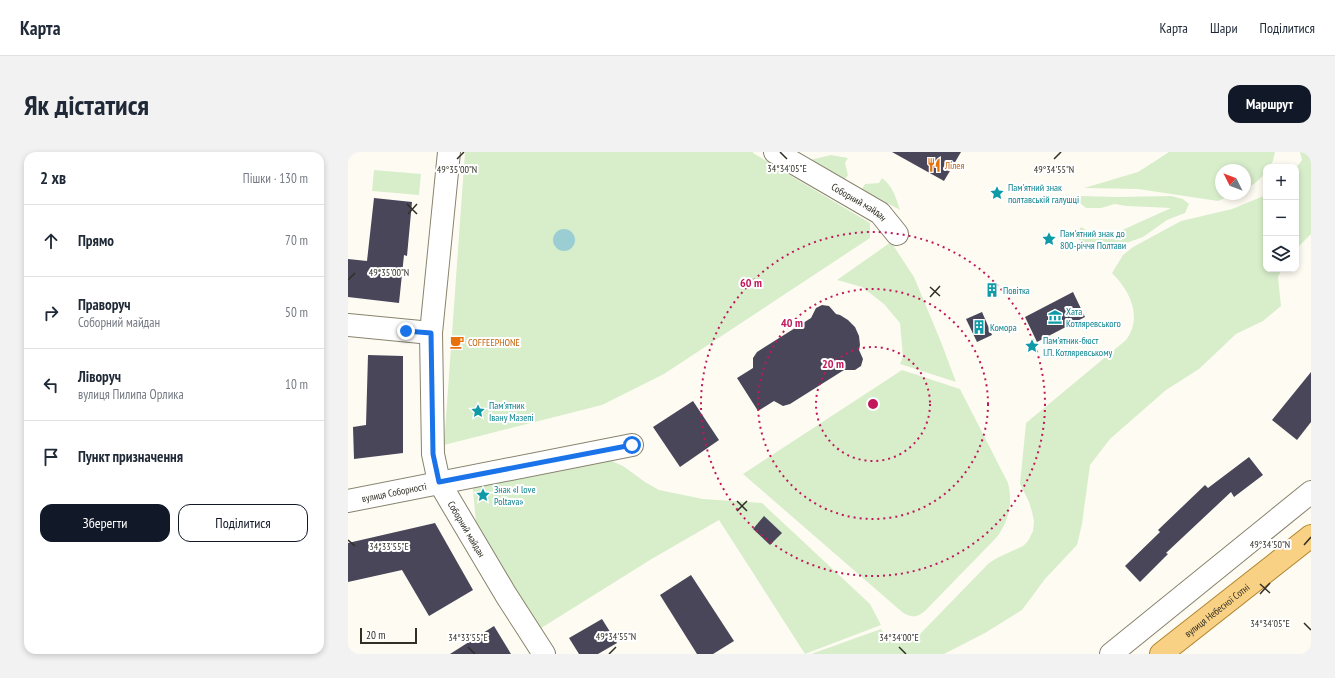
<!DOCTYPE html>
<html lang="uk">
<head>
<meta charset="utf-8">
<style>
  :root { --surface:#fff; --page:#f2f2f3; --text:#1f2937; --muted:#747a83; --line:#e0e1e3; --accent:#111827 }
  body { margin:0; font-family:"PT Sans Narrow",sans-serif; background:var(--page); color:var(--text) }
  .controls { position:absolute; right:12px; top:12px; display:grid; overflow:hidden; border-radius:8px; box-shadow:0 2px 6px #0003 }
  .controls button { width:36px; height:36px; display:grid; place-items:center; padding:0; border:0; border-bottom:1px solid var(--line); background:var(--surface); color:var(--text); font:20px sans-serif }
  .compass { position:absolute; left:867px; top:12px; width:36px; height:36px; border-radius:50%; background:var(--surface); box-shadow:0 2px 6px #0003; rotate:312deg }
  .scale { position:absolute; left:12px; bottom:10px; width:57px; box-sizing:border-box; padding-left:4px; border:2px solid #312f26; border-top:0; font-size:11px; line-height:14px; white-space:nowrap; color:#312f26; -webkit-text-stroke:3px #fff; paint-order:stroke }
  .stop { position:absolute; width:12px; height:12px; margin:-9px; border:3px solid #1a73e8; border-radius:50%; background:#fff }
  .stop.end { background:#1a73e8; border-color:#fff; box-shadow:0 1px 4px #0008 }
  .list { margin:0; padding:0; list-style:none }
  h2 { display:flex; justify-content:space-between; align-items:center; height:52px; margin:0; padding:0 16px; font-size:17px }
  h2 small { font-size:13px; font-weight:400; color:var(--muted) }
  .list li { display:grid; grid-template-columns:26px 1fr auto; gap:12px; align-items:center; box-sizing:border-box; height:72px; padding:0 16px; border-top:1px solid var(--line) }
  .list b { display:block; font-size:15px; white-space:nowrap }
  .list p { margin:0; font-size:13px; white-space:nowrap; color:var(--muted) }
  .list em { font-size:13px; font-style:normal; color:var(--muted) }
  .actions { display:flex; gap:8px; padding:12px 16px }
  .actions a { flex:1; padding:9px 0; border:1px solid var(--accent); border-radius:12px; text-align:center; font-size:14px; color:var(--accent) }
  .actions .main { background:var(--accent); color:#fff }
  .icon { flex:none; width:22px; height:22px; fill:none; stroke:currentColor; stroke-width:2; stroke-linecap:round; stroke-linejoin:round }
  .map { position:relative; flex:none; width:963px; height:502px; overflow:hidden; border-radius:12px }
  header { display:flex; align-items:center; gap:24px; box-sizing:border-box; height:56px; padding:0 20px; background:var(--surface); border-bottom:1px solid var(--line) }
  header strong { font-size:19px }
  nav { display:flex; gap:22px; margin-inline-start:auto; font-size:14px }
  .intro { display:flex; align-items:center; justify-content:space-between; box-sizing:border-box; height:96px; padding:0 24px }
  h1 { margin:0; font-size:28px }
  .button { padding:10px 18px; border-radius:12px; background:var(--accent); color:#fff; font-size:14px; font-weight:700 }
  main { display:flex; gap:24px; padding:0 24px }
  aside { flex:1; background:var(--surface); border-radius:12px; box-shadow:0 2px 6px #0003 }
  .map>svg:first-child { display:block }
  .green { fill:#d8eecb }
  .water { fill:#9aced3 }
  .building { fill:#49465a }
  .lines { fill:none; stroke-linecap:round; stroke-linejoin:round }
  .minor-casing { stroke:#88836d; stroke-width:24 }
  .major-casing { stroke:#b0852f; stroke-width:24 }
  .minor { stroke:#fff; stroke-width:22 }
  .major { stroke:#f8d185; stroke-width:22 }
  .route { stroke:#1a73e8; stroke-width:5 }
  .ticks { fill:none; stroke:#312f26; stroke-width:1.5 }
  .ring { fill:none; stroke:#c2185b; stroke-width:2; stroke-dasharray:2 4 }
  .labels { text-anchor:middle; stroke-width:4; stroke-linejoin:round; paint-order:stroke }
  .food-label { font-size:10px; fill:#c56008; stroke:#fff; text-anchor:start }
  .culture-label { font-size:10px; fill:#0d838f; stroke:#fff; text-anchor:start }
  .street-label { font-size:10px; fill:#312f26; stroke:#fff }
  .ticks-label { font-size:10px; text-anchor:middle; fill:#312f26; stroke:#fff; stroke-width:4; stroke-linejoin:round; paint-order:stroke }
  .centre { fill:#c2185b; stroke:#fff; stroke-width:2 }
  .ring-label { font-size:12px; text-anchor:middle; font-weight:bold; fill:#c2185b; stroke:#fff; stroke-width:4; stroke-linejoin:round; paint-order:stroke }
</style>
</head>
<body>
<header>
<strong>Карта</strong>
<nav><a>Карта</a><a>Шари</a><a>Поділитися</a></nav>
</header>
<div class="intro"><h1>Як дістатися</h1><a class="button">Маршрут</a></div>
<main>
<aside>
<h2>2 хв<small>Пішки · 130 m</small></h2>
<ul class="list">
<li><svg class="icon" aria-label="ahead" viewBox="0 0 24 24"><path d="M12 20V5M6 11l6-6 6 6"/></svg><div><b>Прямо</b></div><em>70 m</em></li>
<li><svg class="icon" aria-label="right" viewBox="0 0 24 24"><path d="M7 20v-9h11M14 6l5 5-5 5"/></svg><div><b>Праворуч</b><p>Соборний майдан</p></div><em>50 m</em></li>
<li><svg class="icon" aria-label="left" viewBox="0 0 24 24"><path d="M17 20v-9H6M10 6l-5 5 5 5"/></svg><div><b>Ліворуч</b><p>вулиця Пилипа Орлика</p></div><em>10 m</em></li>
<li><svg class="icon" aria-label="arrive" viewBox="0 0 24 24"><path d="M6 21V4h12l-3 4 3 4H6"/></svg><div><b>Пункт призначення</b></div></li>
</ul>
<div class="actions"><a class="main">Зберегти</a><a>Поділитися</a></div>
</aside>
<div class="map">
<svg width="963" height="502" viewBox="0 0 963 502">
  <rect width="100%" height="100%" fill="#fefcf2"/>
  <g class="green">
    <polygon points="117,0 405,0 405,1 522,71 522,86 316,222 254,253 96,293"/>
    <path d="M821,0H927L925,9L921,15H918C918,25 905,33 897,37V18H873V42H886L870,49L790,37L736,36L790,20Z"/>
    <polygon points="952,0 963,0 963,82 948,97 948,16 954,8"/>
    <polygon points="483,3 500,6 497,11 500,23 497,27 462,8"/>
    <polygon points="26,18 73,22 71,43 24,39"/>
    <path d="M534,26C545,34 548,46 552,58L514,37L517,32L531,31Z"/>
    <path d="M918,43V117H934L930,125L933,154L915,169L888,182L851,217L818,238L762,287L742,313L734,372L729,393L697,427L674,458L637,481L596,502H463L533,477C543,497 557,493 572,482L641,411L649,406L675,394L680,389L685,379L686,369L684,360L681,350L672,332L678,271L778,188C795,165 782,139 764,121L775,103L785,95L833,69L884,57Z"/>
    <polygon points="733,44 768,45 823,44 835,47 841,52 837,61 819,68 795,85 776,92 755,94 735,91 728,85 733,75 745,82 759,85 823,56 778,54 767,52 753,56 738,56 732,51"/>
    <polygon points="543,90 566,125 593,190 608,230 552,212 555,205 552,171 536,152 514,135 489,128"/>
    <path d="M554,218L612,237L660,331C665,352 661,368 649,385L577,459C569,466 563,466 554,460L395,322Z"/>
    <polygon points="255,305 275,314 297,330 311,338 355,347 414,351 522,452 533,473 457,502 371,368 302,408 190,478 128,371 124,328"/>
  </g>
  <circle class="water" cx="216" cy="88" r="11"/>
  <g class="building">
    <polygon points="544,0 613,0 596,29"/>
    <polygon points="26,46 64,50 59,104 56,103 51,151 0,145 0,107 19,109"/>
    <polygon points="725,140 737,165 689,190 677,165"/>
    <polygon points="474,153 481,154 488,162 492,163 500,168 507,175 511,184 512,193 511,198 515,207 513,214 507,218 496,218 442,252 435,254 426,249 410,259 389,226 405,216 405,206 409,200 463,166 468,156"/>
    <polygon points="634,160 644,183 629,190 618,167"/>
    <polygon points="20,203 55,204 55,301 6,307 5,275 18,273"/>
    <polygon points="963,220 963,270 949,288 924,268"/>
    <polygon points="345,249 371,288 332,315 305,275"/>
    <polygon points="901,305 915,323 886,345 883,340 818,401 820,402 792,430 777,414 812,380 810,378 857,333 860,336"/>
    <polygon points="416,364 434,381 422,393 405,377"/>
    <polygon points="87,371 125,438 81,464 54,418 0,430 0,391"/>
    <polygon points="343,423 386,489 365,502 349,502 312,443"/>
    <polygon points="254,467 269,491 250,502 231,502 221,486"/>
    <polygon points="146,474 163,502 102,502"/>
  </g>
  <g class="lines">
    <defs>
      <g id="minor">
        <path id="s1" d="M101,0L83,181L85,302L91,330L158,443L196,502"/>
        <path id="s2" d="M427,0L532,61L549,82"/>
        <polyline points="0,173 83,181"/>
        <path id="s3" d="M0,349L284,293"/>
        <polyline points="763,502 963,340"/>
      </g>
      <g id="major">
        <path id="s4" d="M813,502L963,384"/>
      </g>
    </defs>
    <use href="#minor" class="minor-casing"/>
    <use href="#major" class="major-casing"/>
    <use href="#minor" class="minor"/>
    <use href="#major" class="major"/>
  </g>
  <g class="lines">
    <polyline class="route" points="58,179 83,181 85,302 91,330 284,293"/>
  </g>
  <path class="ticks" d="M432,0L439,7M109,7L116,0M706,7L713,0M59,52L69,62M60,62L69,52M0,128L7,121M582,135L592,144M582,145L592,134M389,349L399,359M389,359L399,349M0,388L7,394M956,393L963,385M912,432L922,441M912,442L922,431M956,471L963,478M120,495L127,502M551,495L558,502M261,502L268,495"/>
  <g class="ring">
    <circle cx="525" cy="252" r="57"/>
    <circle cx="525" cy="252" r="115"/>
    <circle cx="525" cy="252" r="172"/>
  </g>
  <defs>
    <symbol id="restaurant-bare" viewBox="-9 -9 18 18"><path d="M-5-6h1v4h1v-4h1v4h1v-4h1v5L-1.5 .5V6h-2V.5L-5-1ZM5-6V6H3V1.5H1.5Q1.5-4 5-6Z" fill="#e8710a" stroke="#fff" stroke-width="2.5" paint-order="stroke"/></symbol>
    <symbol id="sight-bare" viewBox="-9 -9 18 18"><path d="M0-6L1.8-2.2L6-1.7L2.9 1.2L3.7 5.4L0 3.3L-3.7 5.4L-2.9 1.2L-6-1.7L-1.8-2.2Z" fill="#0f9aa8" stroke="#fff" stroke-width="2.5" paint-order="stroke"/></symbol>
    <symbol id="building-bare" viewBox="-9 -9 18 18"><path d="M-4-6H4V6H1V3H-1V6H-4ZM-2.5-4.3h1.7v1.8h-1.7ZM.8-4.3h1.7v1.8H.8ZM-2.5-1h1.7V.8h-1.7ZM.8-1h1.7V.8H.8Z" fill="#0f9aa8" stroke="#fff" stroke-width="2.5" paint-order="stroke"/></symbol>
    <symbol id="museum-bare" viewBox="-9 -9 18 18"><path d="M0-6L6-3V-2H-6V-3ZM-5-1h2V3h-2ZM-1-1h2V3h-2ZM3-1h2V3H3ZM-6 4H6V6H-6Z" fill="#0f9aa8" stroke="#fff" stroke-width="2.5" paint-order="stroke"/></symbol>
    <symbol id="cafe-bare" viewBox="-9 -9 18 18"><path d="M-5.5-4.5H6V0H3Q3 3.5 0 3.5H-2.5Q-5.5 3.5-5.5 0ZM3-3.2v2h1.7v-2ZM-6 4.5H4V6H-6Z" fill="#e8710a" stroke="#fff" stroke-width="2.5" paint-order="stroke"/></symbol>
  </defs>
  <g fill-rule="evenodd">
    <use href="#restaurant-bare" x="576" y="3" width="20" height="20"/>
    <use href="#sight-bare" x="639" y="31" width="20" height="20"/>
    <use href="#sight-bare" x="691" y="77" width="20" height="20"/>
    <use href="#building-bare" x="634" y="128" width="20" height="20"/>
    <use href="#museum-bare" x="697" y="155" width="20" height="20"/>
    <use href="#building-bare" x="621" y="165" width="20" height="20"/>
    <use href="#cafe-bare" x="99" y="180" width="20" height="20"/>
    <use href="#sight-bare" x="674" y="184" width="20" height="20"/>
    <use href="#sight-bare" x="120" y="249" width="20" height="20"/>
    <use href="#sight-bare" x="125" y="333" width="20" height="20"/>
  </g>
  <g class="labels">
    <g class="food-label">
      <text x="597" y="17">Лілея</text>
      <text x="120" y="194">COFFEEPHONE</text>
    </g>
    <g class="culture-label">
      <text x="660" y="39">Пам'ятний знак<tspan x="660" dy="12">полтавській галушці</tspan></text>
      <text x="712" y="85">Пам'ятний знак до<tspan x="712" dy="12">800-річчя Полтави</tspan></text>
      <text x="655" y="142">Повітка</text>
      <text x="718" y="163">Хата<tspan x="718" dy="12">Котляревського</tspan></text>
      <text x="642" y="179">Комора</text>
      <text x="695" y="192">Пам'ятник-бюст<tspan x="695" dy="12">І.П. Котляревському</tspan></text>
      <text x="141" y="257">Пам'ятник<tspan x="141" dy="12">Івану Мазепі</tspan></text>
      <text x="146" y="341">Знак «I love<tspan x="146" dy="12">Poltava»</tspan></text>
    </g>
    <g class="street-label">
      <text dy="4" stroke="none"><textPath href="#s2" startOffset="98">Соборний майдан</textPath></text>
      <text dy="4" stroke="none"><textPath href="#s3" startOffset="47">вулиця Соборності</textPath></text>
      <text dy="4" stroke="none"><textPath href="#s1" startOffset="386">Соборний майдан</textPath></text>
      <text dy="4" stroke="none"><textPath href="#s4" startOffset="71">вулиця Небесної Сотні</textPath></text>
    </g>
  </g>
  <g class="ticks-label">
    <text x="439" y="20">34°34'05"E</text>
    <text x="109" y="21">49°35'00"N</text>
    <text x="706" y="21">49°34'55"N</text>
    <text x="41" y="124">49°35'00"N</text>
    <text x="922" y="396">49°34'50"N</text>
    <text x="41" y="398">34°33'55"E</text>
    <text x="922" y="475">34°34'05"E</text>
    <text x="268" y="488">49°34'55"N</text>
    <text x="120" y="489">34°33'55"E</text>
    <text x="551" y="489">34°34'00"E</text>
  </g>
  <circle cx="525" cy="252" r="6" class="centre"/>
  <g class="ring-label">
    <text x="403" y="135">60 m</text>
    <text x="444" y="175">40 m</text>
    <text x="485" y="216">20 m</text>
  </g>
</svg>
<div class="controls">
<button>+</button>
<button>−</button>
<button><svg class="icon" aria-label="layers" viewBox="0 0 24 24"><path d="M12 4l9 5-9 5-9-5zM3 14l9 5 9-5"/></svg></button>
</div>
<svg class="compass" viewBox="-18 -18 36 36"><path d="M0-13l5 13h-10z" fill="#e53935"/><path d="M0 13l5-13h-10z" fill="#747a83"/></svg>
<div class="scale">20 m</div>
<div class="stop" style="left:284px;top:293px"></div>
<div class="stop end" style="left:58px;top:179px"></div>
</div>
</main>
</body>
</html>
